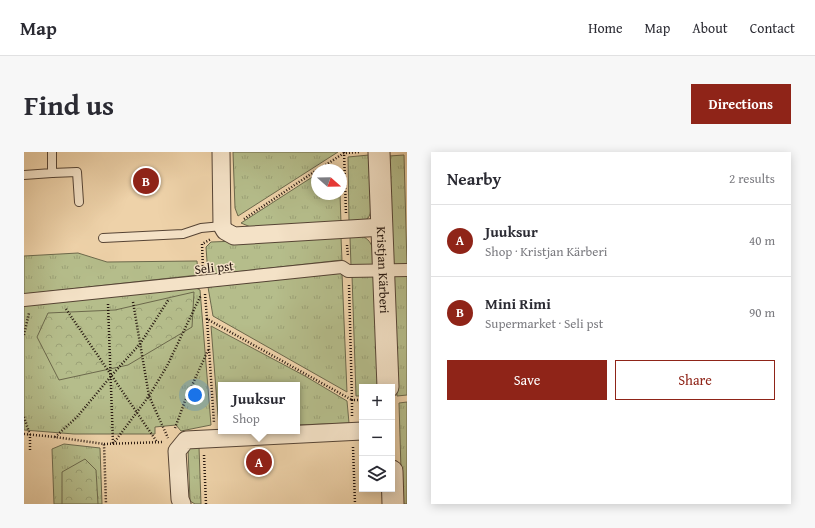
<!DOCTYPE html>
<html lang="en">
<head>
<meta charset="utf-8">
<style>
  :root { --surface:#fff; --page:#f7f7f7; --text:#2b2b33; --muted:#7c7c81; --line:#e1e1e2; --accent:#8f2418 }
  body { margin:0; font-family:"Gentium Book Plus",serif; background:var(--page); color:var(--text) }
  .controls { position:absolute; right:12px; bottom:12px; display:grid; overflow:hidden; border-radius:0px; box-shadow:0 2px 10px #0003 }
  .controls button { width:36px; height:36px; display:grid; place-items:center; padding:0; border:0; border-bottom:1px solid var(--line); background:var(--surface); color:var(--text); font:20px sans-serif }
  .compass { position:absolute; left:287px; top:12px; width:36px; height:36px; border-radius:50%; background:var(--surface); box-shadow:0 2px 10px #0003; rotate:110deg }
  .you { position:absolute; left:171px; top:243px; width:14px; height:14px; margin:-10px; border:3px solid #fff; border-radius:50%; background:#1a73e8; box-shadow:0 0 0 6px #1a73e833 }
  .badge { display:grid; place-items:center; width:26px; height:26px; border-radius:50%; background:var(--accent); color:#fff; font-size:13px; font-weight:700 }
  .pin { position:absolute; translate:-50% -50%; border:2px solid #fff; box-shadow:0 1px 4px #0006 }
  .popup { position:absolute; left:194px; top:230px; width:82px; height:52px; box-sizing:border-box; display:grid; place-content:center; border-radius:0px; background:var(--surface); filter:drop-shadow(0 1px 3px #0005); font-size:13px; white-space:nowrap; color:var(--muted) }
  .popup b { font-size:15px; color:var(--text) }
  .popup::after { content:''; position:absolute; left:50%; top:100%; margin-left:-8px; border:8px solid transparent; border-top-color:var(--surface) }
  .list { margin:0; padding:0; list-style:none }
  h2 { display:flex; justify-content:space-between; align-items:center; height:52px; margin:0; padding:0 16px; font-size:17px }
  h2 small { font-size:13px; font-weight:400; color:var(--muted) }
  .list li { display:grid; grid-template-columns:26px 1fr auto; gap:12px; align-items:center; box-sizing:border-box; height:72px; padding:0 16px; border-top:1px solid var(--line) }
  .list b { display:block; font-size:15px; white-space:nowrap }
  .list p { margin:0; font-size:13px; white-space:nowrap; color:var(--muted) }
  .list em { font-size:13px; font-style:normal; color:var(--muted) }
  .actions { display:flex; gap:8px; padding:12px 16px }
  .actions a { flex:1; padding:9px 0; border:1px solid var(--accent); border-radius:0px; text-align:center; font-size:14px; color:var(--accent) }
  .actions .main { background:var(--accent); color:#fff }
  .icon { flex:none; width:22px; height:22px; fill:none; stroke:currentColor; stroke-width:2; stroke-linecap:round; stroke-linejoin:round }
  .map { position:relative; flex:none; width:383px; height:352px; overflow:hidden; border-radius:0px }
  header { display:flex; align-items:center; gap:24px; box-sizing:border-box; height:56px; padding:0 20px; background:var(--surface); border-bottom:1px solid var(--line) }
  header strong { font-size:19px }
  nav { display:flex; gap:22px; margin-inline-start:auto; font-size:14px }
  .intro { display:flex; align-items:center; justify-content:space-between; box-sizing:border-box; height:96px; padding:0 24px }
  h1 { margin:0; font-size:28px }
  .button { padding:10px 18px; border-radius:0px; background:var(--accent); color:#fff; font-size:14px; font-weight:700 }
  main { display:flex; gap:24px; padding:0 24px }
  aside { flex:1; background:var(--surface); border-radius:0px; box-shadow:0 2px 10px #0003 }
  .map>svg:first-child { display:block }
  .grass { fill:url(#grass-tufts); stroke:#6c694c }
  .forest { fill:url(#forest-crowns); stroke:#6c694c }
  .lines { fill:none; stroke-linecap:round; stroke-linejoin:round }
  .service-casing { stroke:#564435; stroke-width:10 }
  .pedestrian-casing { stroke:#564435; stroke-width:14 }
  .minor-casing { stroke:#564435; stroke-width:19 }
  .tertiary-casing { stroke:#564435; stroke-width:23 }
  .path { stroke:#24150e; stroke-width:2.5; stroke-dasharray:1 2; stroke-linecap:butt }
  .service { stroke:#f4e2c7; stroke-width:8 }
  .pedestrian { stroke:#f4e2c7; stroke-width:12 }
  .minor { stroke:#f4e2c7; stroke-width:17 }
  .tertiary { stroke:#f4e2c7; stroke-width:21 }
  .labels { text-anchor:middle; stroke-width:3; stroke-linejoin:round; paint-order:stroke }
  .street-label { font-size:13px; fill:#24150e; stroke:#f4e2c7 }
</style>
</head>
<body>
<header>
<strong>Map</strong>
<nav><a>Home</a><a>Map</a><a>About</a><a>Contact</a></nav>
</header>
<div class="intro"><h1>Find us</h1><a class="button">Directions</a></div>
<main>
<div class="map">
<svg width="383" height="352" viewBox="0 0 383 352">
  <defs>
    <pattern id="grass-tufts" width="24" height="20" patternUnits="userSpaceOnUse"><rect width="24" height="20" fill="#b5bd8b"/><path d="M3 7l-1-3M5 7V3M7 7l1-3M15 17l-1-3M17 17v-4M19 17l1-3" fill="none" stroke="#9ca277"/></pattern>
    <pattern id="forest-crowns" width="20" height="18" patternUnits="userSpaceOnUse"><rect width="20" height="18" fill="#b5bd8b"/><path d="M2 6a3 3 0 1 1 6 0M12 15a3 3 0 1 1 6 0" fill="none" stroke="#9ca277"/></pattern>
  </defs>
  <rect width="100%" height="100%" fill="#eed2a9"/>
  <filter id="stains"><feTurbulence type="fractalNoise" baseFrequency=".005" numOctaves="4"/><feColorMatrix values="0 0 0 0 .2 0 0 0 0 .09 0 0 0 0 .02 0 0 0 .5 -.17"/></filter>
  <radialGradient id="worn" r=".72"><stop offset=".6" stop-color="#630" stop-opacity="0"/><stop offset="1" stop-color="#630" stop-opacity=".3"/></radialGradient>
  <g class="grass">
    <polygon points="209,0 314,0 214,64 211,56"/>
    <path d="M345,3C346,16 351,58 344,66C340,70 331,69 325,70L324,5Z"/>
    <polygon points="380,3 383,113 369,114 365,4"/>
    <polygon points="293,22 293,42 316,42 317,71 229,76 217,71"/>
    <path d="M338,84C351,90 349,101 349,113L327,114L326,85Z"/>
    <polygon points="317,85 318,108 184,123 182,95 187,90"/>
    <polygon points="54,101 83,110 173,109 174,123 0,142 0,104"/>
    <polygon points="383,120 383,243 373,244 369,121"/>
    <polygon points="318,121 323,240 189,164 184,135"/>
    <polygon points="350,122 354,235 338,235 338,244 332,244 328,123"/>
    <polygon points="172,136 176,138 187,273 157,279 152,273 131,275 131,282 50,282 0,278 0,153"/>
    <polygon points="187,174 281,224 323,249 325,271 273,273 273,233 197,233 197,276 195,276"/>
    <polygon points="383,250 383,352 378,352 375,251"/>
    <polygon points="40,292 76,296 78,352 30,352 28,297"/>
    <polygon points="175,295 177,352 171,352 166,349 164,296"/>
  </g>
  <g class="forest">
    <polygon points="170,140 168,175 104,213 35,228 13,185 24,161 91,158"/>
    <polygon points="61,307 72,318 74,352 38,352 38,320"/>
  </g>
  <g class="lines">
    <defs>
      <g id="service">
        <polyline points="28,21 53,20 55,50"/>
        <polyline points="0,23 28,21 28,0"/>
        <polyline points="79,86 159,82 177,76 198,74"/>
      </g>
      <polyline id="pedestrian" points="0,148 318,115 324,119 383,118"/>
      <g id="minor">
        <polyline points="197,0 198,74 201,79 210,84 359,75"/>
        <polyline points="158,352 156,347 153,299 162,288 338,279"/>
      </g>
      <g id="tertiary">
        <path id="s1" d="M355,0L364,235"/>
        <polyline points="368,319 369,352"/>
      </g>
    </defs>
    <use href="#service" class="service-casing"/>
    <use href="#pedestrian" class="pedestrian-casing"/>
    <use href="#minor" class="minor-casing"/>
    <use href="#tertiary" class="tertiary-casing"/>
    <g class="path">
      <polyline points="320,0 322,62"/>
      <polyline points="294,18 320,1 336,0"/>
      <polyline points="220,67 293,18"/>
      <polyline points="323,93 324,104"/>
      <polyline points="179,117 178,92 187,87"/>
      <polyline points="325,133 328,248"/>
      <polyline points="181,142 183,167 328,248"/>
      <polyline points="109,150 125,244 144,286"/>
      <polyline points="84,152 89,291"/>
      <polyline points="42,157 133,290"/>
      <polyline points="183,167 190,271"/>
      <polyline points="0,183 5,161"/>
      <polyline points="328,264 328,248 338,248"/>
      <polyline points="0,265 6,283 6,300"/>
      <polyline points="151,276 161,249 185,196"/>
      <polyline points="0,282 31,285 80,292 82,352"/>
      <polyline points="31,285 53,265 88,223 116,192 145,147"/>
      <polyline points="80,292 140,290"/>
      <polyline points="89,292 125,244 143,214 177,143"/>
      <polyline points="329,295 331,352"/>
      <polyline points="180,303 182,352"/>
    </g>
    <use href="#service" class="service"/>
    <use href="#pedestrian" class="pedestrian"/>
    <use href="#minor" class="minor"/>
    <use href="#tertiary" class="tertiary"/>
  </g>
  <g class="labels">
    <g class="street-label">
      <text transform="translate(190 115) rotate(-6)" y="5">Seli pst</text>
      <text dy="5" stroke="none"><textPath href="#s1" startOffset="118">Kristjan Kärberi</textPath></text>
    </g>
  </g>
  <rect width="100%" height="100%" filter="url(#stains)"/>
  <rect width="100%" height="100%" fill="url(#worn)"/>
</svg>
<div class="controls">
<button>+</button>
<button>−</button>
<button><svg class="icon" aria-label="layers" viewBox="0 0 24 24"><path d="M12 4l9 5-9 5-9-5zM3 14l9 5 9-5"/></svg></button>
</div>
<svg class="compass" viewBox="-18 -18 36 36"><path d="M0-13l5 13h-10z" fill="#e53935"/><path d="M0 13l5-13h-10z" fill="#7c7c81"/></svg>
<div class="you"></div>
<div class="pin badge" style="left:235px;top:310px">A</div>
<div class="popup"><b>Juuksur</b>Shop</div>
<div class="pin badge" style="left:122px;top:29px">B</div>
</div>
<aside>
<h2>Nearby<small>2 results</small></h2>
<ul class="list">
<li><span class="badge">A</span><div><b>Juuksur</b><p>Shop · Kristjan Kärberi</p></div><em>40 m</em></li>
<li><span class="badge">B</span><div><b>Mini Rimi</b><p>Supermarket · Seli pst</p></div><em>90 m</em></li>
</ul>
<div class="actions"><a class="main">Save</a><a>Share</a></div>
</aside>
</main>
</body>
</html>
